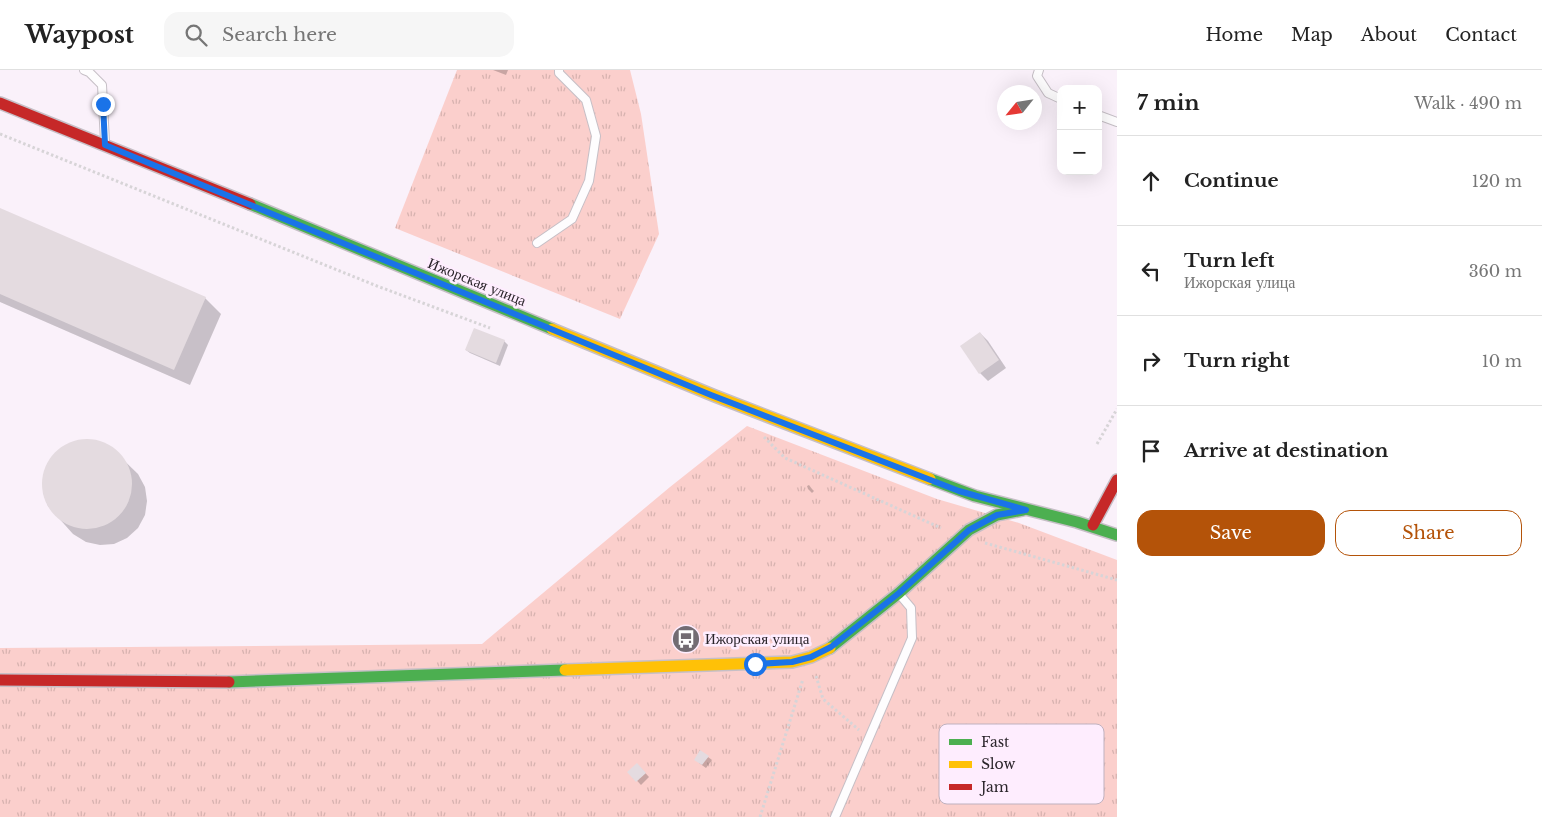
<!DOCTYPE html>
<html lang="en">
<head>
<meta charset="utf-8">
<style>
  :root { --surface:#fff; --page:#f6f6f6; --text:#222; --muted:#767676; --line:#e0e0e0; --accent:#b45309 }
  body { margin:0; font-family:"Libre Baskerville",serif; background:var(--page); color:var(--text) }
  .controls { position:absolute; right:15px; top:15px; display:grid; overflow:hidden; border-radius:10px; box-shadow:0 5px 20px #0002 }
  .controls button { width:45px; height:45px; display:grid; place-items:center; padding:0; border:0; border-bottom:1px solid var(--line); background:var(--surface); color:var(--text); font:25px sans-serif }
  .compass { position:absolute; left:997px; top:15px; width:45px; height:45px; border-radius:50%; background:var(--surface); box-shadow:0 5px 20px #0002; rotate:240deg }
  .stop { position:absolute; width:15px; height:15px; margin:-11px; border:4px solid #1a73e8; border-radius:50%; background:#fff }
  .stop.end { background:#1a73e8; border-color:#fff; box-shadow:0 1px 5px #0008 }
  .list { margin:0; padding:0; list-style:none }
  h2 { display:flex; justify-content:space-between; align-items:center; height:65px; margin:0; padding:0 20px; font-size:21px }
  h2 small { font-size:16px; font-weight:400; color:var(--muted) }
  .list li { display:grid; grid-template-columns:32px 1fr auto; gap:15px; align-items:center; box-sizing:border-box; height:90px; padding:0 20px; border-top:1px solid var(--line) }
  .list b { display:block; font-size:19px; white-space:nowrap }
  .list p { margin:0; font-size:16px; white-space:nowrap; color:var(--muted) }
  .list em { font-size:16px; font-style:normal; color:var(--muted) }
  .actions { display:flex; gap:10px; padding:15px 20px }
  .actions a { flex:1; padding:11px 0; border:1px solid var(--accent); border-radius:15px; text-align:center; font-size:18px; color:var(--accent) }
  .actions .main { background:var(--accent); color:#fff }
  .icon { flex:none; width:28px; height:28px; fill:none; stroke:currentColor; stroke-width:2; stroke-linecap:round; stroke-linejoin:round }
  .map { position:relative; flex:none; width:1117px; height:747px; overflow:hidden }
  header { display:flex; align-items:center; gap:30px; box-sizing:border-box; height:70px; padding:0 25px; background:var(--surface); border-bottom:1px solid var(--line) }
  header strong { font-size:24px }
  nav { display:flex; gap:28px; margin-inline-start:auto; font-size:18px }
  .search { width:350px; height:45px; background:var(--page); display:flex; align-items:center; gap:12px; box-sizing:border-box; padding:0 18px; border-radius:15px; color:var(--muted); font-size:19px }
  main { display:flex }
  aside { flex:1; background:var(--surface) }
  .map>svg:first-child { display:block }
  .grass { fill:url(#grass-tufts) }
  .shadow { fill:#0003 }
  .building { fill:#e4dbe0 }
  .lines { fill:none; stroke-linecap:round; stroke-linejoin:round }
  .lane-casing { stroke:#c6bfc6; stroke-width:10 }
  .fast-casing { stroke:#c6bfc6; stroke-width:14 }
  .slow-casing { stroke:#c6bfc6; stroke-width:14 }
  .jam-casing { stroke:#c6bfc6; stroke-width:14 }
  .path { stroke:#d7d4d7; stroke-width:3; stroke-dasharray:2.5 2.5; stroke-linecap:butt }
  .lane { stroke:#fefdfe; stroke-width:8 }
  .fast { stroke:#4caf50; stroke-width:11 }
  .slow { stroke:#ffc107; stroke-width:11 }
  .jam { stroke:#c62828; stroke-width:11 }
  .route { stroke:#1a73e8; stroke-width:6 }
  .labels { text-anchor:middle; stroke-width:5; stroke-linejoin:round; paint-order:stroke }
  .street-label { font-size:15px; fill:#2b252b; stroke:#feedfe }
  .poi-label { font-size:15px; fill:#2b252b; stroke:#feedfe; text-anchor:start }
  .key { fill:#feedfe; stroke:#bfb1bf; stroke-width:1 }
  .key-label { font-size:14px; fill:#2b252b }
</style>
</head>
<body>
<header>
<strong>Waypost</strong>
<div class="search"><svg class="icon" aria-label="search" viewBox="0 0 24 24"><circle cx="10" cy="10" r="6"/><path d="M15 15l6 6"/></svg>Search here</div>
<nav><a>Home</a><a>Map</a><a>About</a><a>Contact</a></nav>
</header>
<main>
<div class="map">
<svg width="1117" height="747" viewBox="0 0 1117 747">
  <defs>
    <pattern id="grass-tufts" width="24" height="20" patternUnits="userSpaceOnUse" patternTransform="scale(1.25)"><rect width="24" height="20" fill="#fbcfcc"/><path d="M3 7l-1-3M5 7V3M7 7l1-3M15 17l-1-3M17 17v-4M19 17l1-3" fill="none" stroke="#d7b2af"/></pattern>
  </defs>
  <rect width="100%" height="100%" fill="#faf1fa"/>
  <g class="grass">
    <polygon points="457,0 630,0 641,44 659,164 620,249 395,158"/>
    <polygon points="747,356 937,429 1019,453 1117,490 1117,747 0,747 0,578 482,574 670,417"/>
  </g>
  <g class="shadow">
    <polygon points="493,0 508,0 506,5"/>
    <polygon points="0,140 205,228 221,244 190,315 0,232"/>
    <polygon points="980,263 988,271 1006,298 988,311 980,303"/>
    <polygon points="504,271 508,275 500,296 470,283 466,280"/>
    <polygon points="83,370 97,372 110,377 138,404 145,417 147,431 145,445 138,458 127,468 114,474 100,475 86,472 73,464 48,436 43,422 43,407 48,393 57,382 69,374"/>
    <polygon points="809,415 812,419 814,421 812,423 808,419 807,416"/>
    <polygon points="708,687 712,690 706,698 699,693"/>
    <polygon points="637,694 649,707 641,715 629,702"/>
  </g>
  <g class="building">
    <polygon points="0,138 206,227 174,300 0,224"/>
    <polygon points="474,258 505,270 496,293 465,280"/>
    <polygon points="980,262 999,290 979,304 960,276"/>
    <circle cx="87" cy="414" r="45"/>
    <polygon points="700,680 709,686 702,695 694,690"/>
    <polygon points="637,693 646,703 636,712 627,702"/>
  </g>
  <g class="lines">
    <defs>
      <g id="lane">
        <polyline points="84,0 89,2 102,15 105,72"/>
        <polyline points="1039,0 1037,6 1048,23 1061,29"/>
        <polyline points="1098,45 1117,52"/>
        <polyline points="537,173 572,149 589,111 596,66 586,30 559,3 559,0"/>
        <polyline points="835,747 912,568 911,538 900,525"/>
      </g>
      <g id="fast">
        <polyline points="250,134 552,259"/>
        <polyline points="930,409 975,426 1077,452 1117,465"/>
        <polyline points="830,578 899,523 969,460 997,445 1023,440"/>
        <polyline points="229,612 565,600"/>
      </g>
      <g id="slow">
        <polyline points="552,259 715,326 930,409"/>
        <polyline points="565,600 792,592 811,587 830,578"/>
      </g>
      <g id="jam">
        <polyline points="0,33 250,134"/>
        <polyline points="1093,455 1117,410"/>
        <polyline points="0,610 229,612"/>
      </g>
    </defs>
    <use href="#lane" class="lane-casing"/>
    <use href="#fast" class="fast-casing"/>
    <use href="#slow" class="slow-casing"/>
    <use href="#jam" class="jam-casing"/>
    <g class="path">
      <polyline points="0,64 377,216 490,258"/>
      <polyline points="764,367 785,388 941,458"/>
      <polyline points="1097,374 1117,339"/>
      <polyline points="985,473 1117,510"/>
      <polyline points="816,606 823,629 859,660"/>
      <polyline points="760,747 803,609"/>
    </g>
    <use href="#lane" class="lane"/>
    <use href="#fast" class="fast"/>
    <use href="#slow" class="slow"/>
    <use href="#jam" class="jam"/>
  </g>
  <g class="lines">
    <polyline class="route" points="103,34 105,75 711,325 959,421 1026,440 997,445 969,460 899,523 831,577 811,587 792,592 755,594"/>
  </g>
  <defs>
    <symbol id="bus-disc" viewBox="-11 -11 22 22"><circle r="9.5" fill="#736c73" stroke="#feedfe"/><path d="M-5-6H5V4H4V6H2V4H-2V6H-4V4H-5ZM-3.5-4V0h7V-4ZM-3.5 1.2v1.5H-2V1.2ZM2 1.2v1.5H3.5V1.2Z" fill="#fff"/></symbol>
  </defs>
  <g fill-rule="evenodd">
    <use href="#bus-disc" x="670" y="553" width="32" height="32"/>
  </g>
  <g class="labels">
    <g class="street-label">
      <text transform="translate(477 212) rotate(22)" y="5">Ижорская улица</text>
    </g>
    <g class="poi-label">
      <text x="705" y="574">Ижорская улица</text>
    </g>
  </g>
  <rect x="939" y="654" width="165" height="80" rx="8" class="key"/>
  <rect x="949" y="669" width="23" height="6" fill="#4caf50"/>
  <rect x="949" y="691" width="23" height="7" fill="#ffc107"/>
  <rect x="949" y="714" width="23" height="6" fill="#c62828"/>
  <g class="key-label">
    <text x="981" y="677">Fast</text>
    <text x="981" y="699">Slow</text>
    <text x="981" y="722">Jam</text>
  </g>
</svg>
<div class="controls">
<button>+</button>
<button>−</button>
</div>
<svg class="compass" viewBox="-18 -18 36 36"><path d="M0-13l5 13h-10z" fill="#e53935"/><path d="M0 13l5-13h-10z" fill="#767676"/></svg>
<div class="stop" style="left:755px;top:594px"></div>
<div class="stop end" style="left:103px;top:34px"></div>
</div>
<aside>
<h2>7 min<small>Walk · 490 m</small></h2>
<ul class="list">
<li><svg class="icon" aria-label="ahead" viewBox="0 0 24 24"><path d="M12 20V5M6 11l6-6 6 6"/></svg><div><b>Continue</b></div><em>120 m</em></li>
<li><svg class="icon" aria-label="left" viewBox="0 0 24 24"><path d="M17 20v-9H6M10 6l-5 5 5 5"/></svg><div><b>Turn left</b><p>Ижорская улица</p></div><em>360 m</em></li>
<li><svg class="icon" aria-label="right" viewBox="0 0 24 24"><path d="M7 20v-9h11M14 6l5 5-5 5"/></svg><div><b>Turn right</b></div><em>10 m</em></li>
<li><svg class="icon" aria-label="arrive" viewBox="0 0 24 24"><path d="M6 21V4h12l-3 4 3 4H6"/></svg><div><b>Arrive at destination</b></div></li>
</ul>
<div class="actions"><a class="main">Save</a><a>Share</a></div>
</aside>
</main>
</body>
</html>
